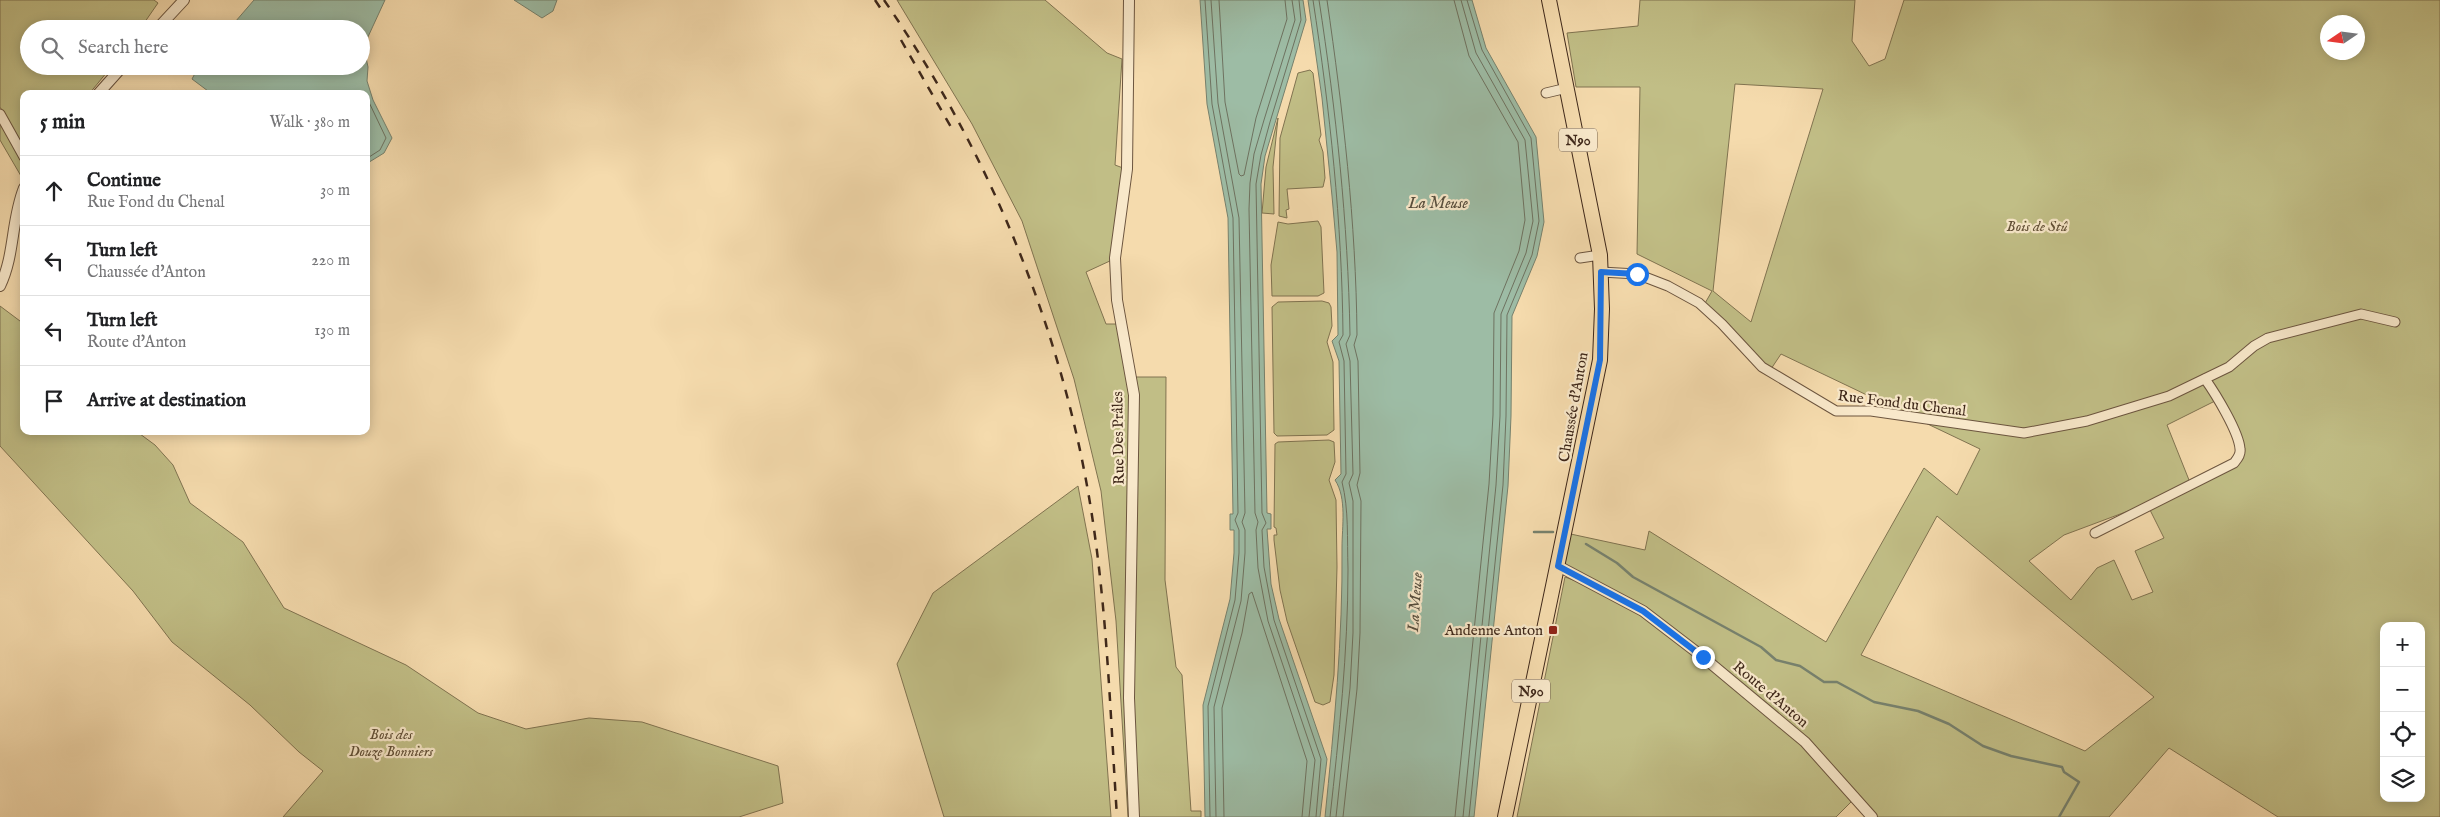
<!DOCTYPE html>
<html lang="en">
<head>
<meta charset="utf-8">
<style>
  :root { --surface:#fff; --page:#f6f6f6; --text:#202124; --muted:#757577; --line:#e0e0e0 }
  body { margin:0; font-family:"IM FELL English",serif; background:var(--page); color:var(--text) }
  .controls { position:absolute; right:15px; bottom:15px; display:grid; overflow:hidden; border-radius:10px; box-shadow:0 2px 12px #0003 }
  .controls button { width:45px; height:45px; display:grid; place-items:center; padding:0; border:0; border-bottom:1px solid var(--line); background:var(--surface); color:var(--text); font:25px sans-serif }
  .compass { position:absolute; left:2320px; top:15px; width:45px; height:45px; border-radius:50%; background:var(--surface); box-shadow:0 2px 12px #0003; rotate:257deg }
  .stop { position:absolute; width:15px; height:15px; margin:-11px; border:4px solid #1a73e8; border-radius:50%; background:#fff }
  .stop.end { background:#1a73e8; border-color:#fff; box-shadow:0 1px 5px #0008 }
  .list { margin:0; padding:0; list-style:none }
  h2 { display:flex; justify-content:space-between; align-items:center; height:65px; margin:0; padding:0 20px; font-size:21px }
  h2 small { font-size:16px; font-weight:400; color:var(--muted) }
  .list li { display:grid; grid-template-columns:32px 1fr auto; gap:15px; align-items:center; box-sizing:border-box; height:70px; padding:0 20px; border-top:1px solid var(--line) }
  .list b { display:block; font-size:19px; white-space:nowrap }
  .list p { margin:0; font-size:16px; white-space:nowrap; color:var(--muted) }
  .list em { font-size:16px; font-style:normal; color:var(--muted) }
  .icon { flex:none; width:28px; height:28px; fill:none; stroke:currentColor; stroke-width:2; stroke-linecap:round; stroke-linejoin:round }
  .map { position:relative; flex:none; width:2440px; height:817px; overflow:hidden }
  .search { position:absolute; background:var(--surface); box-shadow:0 2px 12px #0003; left:20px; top:20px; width:350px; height:55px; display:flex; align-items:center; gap:12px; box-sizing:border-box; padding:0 18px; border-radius:28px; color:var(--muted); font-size:19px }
  .panel { position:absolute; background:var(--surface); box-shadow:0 2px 12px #0003; left:20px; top:90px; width:350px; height:345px; border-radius:10px }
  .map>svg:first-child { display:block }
  .green { fill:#c1be86; stroke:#807350; fill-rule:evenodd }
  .water { fill:#9dbca5; stroke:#77816d }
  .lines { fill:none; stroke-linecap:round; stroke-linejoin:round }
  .shore { stroke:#6e7260; stroke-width:1 }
  .stream { stroke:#77816d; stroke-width:2.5 }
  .minor-casing { stroke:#6c553f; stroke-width:11 }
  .tertiary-casing { stroke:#6c553f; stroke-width:12 }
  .primary-casing { stroke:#3f281a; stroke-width:16 }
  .minor { stroke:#f8e8ca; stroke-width:9 }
  .tertiary { stroke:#f8e8ca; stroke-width:10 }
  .primary { stroke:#f5dbad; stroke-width:14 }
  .rail { stroke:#3f281a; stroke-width:2.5; stroke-dasharray:9 9; stroke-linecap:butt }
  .route { stroke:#1a73e8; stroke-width:6 }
  .poi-dot { fill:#8f2418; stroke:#f8e8ca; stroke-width:2 }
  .labels { text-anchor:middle; stroke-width:4.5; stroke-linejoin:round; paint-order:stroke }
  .shield { fill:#f8e8ca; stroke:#76624f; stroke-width:1 }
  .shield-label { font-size:14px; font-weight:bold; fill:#3f281a }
  .park-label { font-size:15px; font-style:italic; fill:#604e35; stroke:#f8e8ca }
  .street-label { font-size:15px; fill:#3f281a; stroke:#f8e8ca }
  .poi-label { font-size:15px; fill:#3f281a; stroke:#f8e8ca; text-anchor:end }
  .water-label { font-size:16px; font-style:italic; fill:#564d3d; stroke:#f8e8ca }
</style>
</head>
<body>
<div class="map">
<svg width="2440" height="817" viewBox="0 0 2440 817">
  <rect width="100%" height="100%" fill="#f5dbad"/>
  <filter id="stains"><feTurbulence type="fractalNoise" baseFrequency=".004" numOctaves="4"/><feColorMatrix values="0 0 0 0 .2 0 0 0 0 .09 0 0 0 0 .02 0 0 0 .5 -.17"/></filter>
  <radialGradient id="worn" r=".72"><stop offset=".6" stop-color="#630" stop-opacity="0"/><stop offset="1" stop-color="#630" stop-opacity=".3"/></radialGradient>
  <g class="green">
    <polygon points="0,0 154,0 158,3 140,29 29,29 29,66 112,66 89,94 24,94 24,149 0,107"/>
    <polygon points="897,0 1045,0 1107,53 1122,59 1115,165 1123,168 1112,260 1086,272 1106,324 1120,324 1131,377 1166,377 1165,580 1176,667 1182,675 1191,811 1201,811 1201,817 1128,817 1116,621 1101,491 1074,379 1022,221 972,124"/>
    <path d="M1640,0H1855L1852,41L1869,66L1885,59L1904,0H2440V817H2278L2169,748L2109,817H1872L1855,798L1836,817H1517L1565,577L1592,587L1558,566L1566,533L1645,550L1649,531L1826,642L1924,468L1957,495L1980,449L1781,354L1771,369L1704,305L1712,291L1637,254L1640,87H1576L1567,33L1638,26ZM2328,22H2358V52H2328ZM1735,84L1823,89L1751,322L1713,291ZM2219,399L2240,450L2239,457L2191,485L2167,425ZM2147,504L2164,538L2135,551L2153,592L2132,600L2114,560L2097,568L2071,600L2029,561L2064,535ZM1937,516L2154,697L2085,751L1861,655ZM2384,626H2421V798H2384Z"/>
    <polygon points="1310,70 1313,73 1321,135 1319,140 1323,152 1325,178 1323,187 1287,189 1289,209 1286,210 1287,218 1279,216 1280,138 1298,73"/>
    <polygon points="1278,118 1273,167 1274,214 1262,213 1266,167"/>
    <path d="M0,119C8,133 31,161 21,176L0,140Z"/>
    <polygon points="1318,221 1321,227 1324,293 1318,296 1272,296 1271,265 1278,222 1288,224"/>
    <polygon points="1322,301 1329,303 1331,307 1332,326 1327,342 1333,362 1334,430 1327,435 1277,436 1274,433 1272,307 1278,302"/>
    <polygon points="0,306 24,324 24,431 136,431 155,445 173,465 190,503 243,542 284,608 406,665 478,713 526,729 589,718 642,722 778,766 783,803 739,817 283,817 323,771 299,752 250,705 172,642 133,591 0,446"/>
    <polygon points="1329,440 1334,442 1335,462 1329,480 1336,500 1337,567 1334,675 1330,702 1323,705 1315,702 1287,621 1280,590 1274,540 1274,535 1277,535 1276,528 1274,527 1275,444 1278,442"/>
    <polygon points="1078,486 1092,559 1111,817 944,817 897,664 933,593"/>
  </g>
  <g class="water">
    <polygon points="254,0 385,0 367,39 365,53 368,67 367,81 373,100 392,138 384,153 366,164 366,94 212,94 192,79 199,66 361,66 361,29 229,29"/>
    <polygon points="514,0 557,0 553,11 542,18"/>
    <polygon points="1200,0 1303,0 1306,20 1275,123 1265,156 1261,184 1267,513 1271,514 1271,529 1267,529 1271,584 1279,619 1327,759 1320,817 1205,817 1203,705 1230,599 1234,553 1234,530 1230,530 1230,514 1233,514 1228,218 1207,104"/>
    <path d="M1308,0H1472L1486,48L1536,137L1544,222L1537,256L1512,316L1511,416L1508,486L1474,817H1325C1334,727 1343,638 1342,547C1342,527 1347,498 1335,480L1341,474L1339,361L1332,341L1338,335L1337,252L1332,196L1322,98Z"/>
  </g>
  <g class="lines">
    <g class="shore">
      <polyline points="1205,0 1212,104 1233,218 1238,513 1235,520 1239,530 1239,553 1235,600 1208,706 1210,817"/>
      <polyline points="1211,0 1218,103 1239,218 1245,513 1242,522 1245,530 1245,553 1241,601 1214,707 1216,817"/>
      <polyline points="1219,0 1225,102 1239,174 1241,176 1244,175 1256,118 1287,19 1285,0"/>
      <polyline points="1292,0 1295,20 1264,120 1254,154 1250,183 1249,209 1255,513 1258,522 1256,530 1258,568 1268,621 1315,760 1309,817"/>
      <polyline points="1299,0 1301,20 1270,122 1261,155 1256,184 1262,513 1266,523 1262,530 1264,567 1274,620 1321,759 1316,817"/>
      <path d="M1313,0C1330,111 1342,222 1343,335L1339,342L1344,361L1346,474L1342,482C1349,510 1347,539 1348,569C1348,652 1339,735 1330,817"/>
      <path d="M1319,0C1336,111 1348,222 1350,335L1346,344L1350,361L1353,474L1349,483L1353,501V633L1350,688L1336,817"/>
      <path d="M1327,0C1343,111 1356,222 1357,335L1354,345L1358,361L1360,473L1357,485L1361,501L1360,633L1357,689L1343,817"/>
      <polyline points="1454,0 1469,56 1518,142 1525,220 1519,251 1494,313 1493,415 1489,484 1455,817"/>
      <polyline points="1461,0 1476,53 1525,140 1533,221 1526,253 1501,314 1500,416 1496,485 1463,817"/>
      <polyline points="1467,0 1482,50 1531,138 1539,221 1532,255 1507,315 1506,416 1503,485 1469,817"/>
      <polyline points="366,96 386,138 380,150 366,159"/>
      <polyline points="1224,817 1222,708 1242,633 1249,594 1252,592 1307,761 1302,817"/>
    </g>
    <g class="stream">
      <polyline points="1534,532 1553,532"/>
      <polyline points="1586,544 1617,563 1633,577 1761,647 1776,660 1800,666 1824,682 1837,682 1874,702 1918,711 1949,724 1983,746 2011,756 2062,767 2064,772 2079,782 2059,817"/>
    </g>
    <defs>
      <g id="minor">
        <polyline points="1546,93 1567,88"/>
        <polyline points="0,114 24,157"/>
        <polyline points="1580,258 1600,255"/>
        <polyline points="1601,272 1637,274 1668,286 1699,303 1722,324 1762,367 1836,411 1871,411 2024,433 2087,421 2169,396 2229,367 2254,346 2268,338 2361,314 2395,322"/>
        <path d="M2095,533L2234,463C2237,459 2241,455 2240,449C2239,432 2215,393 2205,379"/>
      </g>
      <g id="tertiary">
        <polyline points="1129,0 1127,169 1115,258 1117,300 1134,395 1129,698 1134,817"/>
        <polyline points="157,29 184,0"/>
        <polyline points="98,94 123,66"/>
        <path d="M0,286C15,255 11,220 24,188"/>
        <polyline points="1558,566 1643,611 1703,657 1805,742 1872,817"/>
      </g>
      <polyline id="primary" points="1505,817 1600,360 1602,309 1600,255 1549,0"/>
    </defs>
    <use href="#minor" class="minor-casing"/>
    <use href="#tertiary" class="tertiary-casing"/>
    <use href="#primary" class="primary-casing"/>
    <use href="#minor" class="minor"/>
    <use href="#tertiary" class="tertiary"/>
    <use href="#primary" class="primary"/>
    <g class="rail">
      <polyline points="875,0 885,15"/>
      <path d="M884,0C986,147 1059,321 1089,497C1107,603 1110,711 1117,817"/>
      <polyline points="901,40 951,127"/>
    </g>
  </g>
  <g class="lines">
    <polyline class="route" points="1637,274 1601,272 1600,360 1558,566 1643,611 1703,657"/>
  </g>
  <rect class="poi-dot" x="1548" y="625" width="10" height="10" rx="2.5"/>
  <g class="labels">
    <g class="shield">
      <rect x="1559" y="128.5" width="38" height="23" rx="4"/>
      <rect x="1512" y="679.5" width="38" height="23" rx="4"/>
    </g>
    <g class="shield-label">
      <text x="1578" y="145">N90</text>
      <text x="1531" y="696">N90</text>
    </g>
    <g class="park-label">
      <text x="2037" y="231">Bois de Stû</text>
      <text x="391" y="739">Bois des<tspan x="391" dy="17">Douze Bonniers</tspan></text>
    </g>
    <g class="street-label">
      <text transform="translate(1902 403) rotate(7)" y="5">Rue Fond du Chenal</text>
      <text transform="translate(1573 407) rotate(-80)" y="5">Chaussée d'Anton</text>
      <text transform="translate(1118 438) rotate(-91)" y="5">Rue Des Prâles</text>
      <text transform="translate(1771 694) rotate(40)" y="5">Route d'Anton</text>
    </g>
    <g class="poi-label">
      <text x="1543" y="635">Andenne Anton</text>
    </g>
    <g class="water-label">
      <text x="1438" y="208">La Meuse</text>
      <text transform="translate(1414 602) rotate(-86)" y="6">La Meuse</text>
    </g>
  </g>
  <rect width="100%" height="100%" filter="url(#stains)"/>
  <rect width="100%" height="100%" fill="url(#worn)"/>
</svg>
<div class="controls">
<button>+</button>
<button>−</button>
<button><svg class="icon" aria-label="locate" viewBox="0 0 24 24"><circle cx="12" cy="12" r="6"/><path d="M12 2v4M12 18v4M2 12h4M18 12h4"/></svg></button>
<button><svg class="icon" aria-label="layers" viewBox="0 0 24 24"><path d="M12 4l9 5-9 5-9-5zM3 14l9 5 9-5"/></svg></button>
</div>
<svg class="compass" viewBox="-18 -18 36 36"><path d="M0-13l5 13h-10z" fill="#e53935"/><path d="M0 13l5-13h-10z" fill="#757577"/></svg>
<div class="stop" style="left:1637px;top:274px"></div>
<div class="stop end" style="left:1703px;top:657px"></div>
<div class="search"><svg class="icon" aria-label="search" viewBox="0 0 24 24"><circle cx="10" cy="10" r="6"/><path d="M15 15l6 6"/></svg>Search here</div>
<section class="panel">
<h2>5 min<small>Walk · 380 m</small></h2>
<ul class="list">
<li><svg class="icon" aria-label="ahead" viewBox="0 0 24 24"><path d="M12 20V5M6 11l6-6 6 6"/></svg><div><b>Continue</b><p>Rue Fond du Chenal</p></div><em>30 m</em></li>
<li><svg class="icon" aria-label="left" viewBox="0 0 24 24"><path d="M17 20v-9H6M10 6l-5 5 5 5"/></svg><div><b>Turn left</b><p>Chaussée d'Anton</p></div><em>220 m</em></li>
<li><svg class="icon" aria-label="left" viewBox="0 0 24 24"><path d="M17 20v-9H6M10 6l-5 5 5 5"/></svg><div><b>Turn left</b><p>Route d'Anton</p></div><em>130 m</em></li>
<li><svg class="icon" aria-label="arrive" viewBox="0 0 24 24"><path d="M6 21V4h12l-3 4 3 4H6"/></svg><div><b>Arrive at destination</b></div></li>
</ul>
</section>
</div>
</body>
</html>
